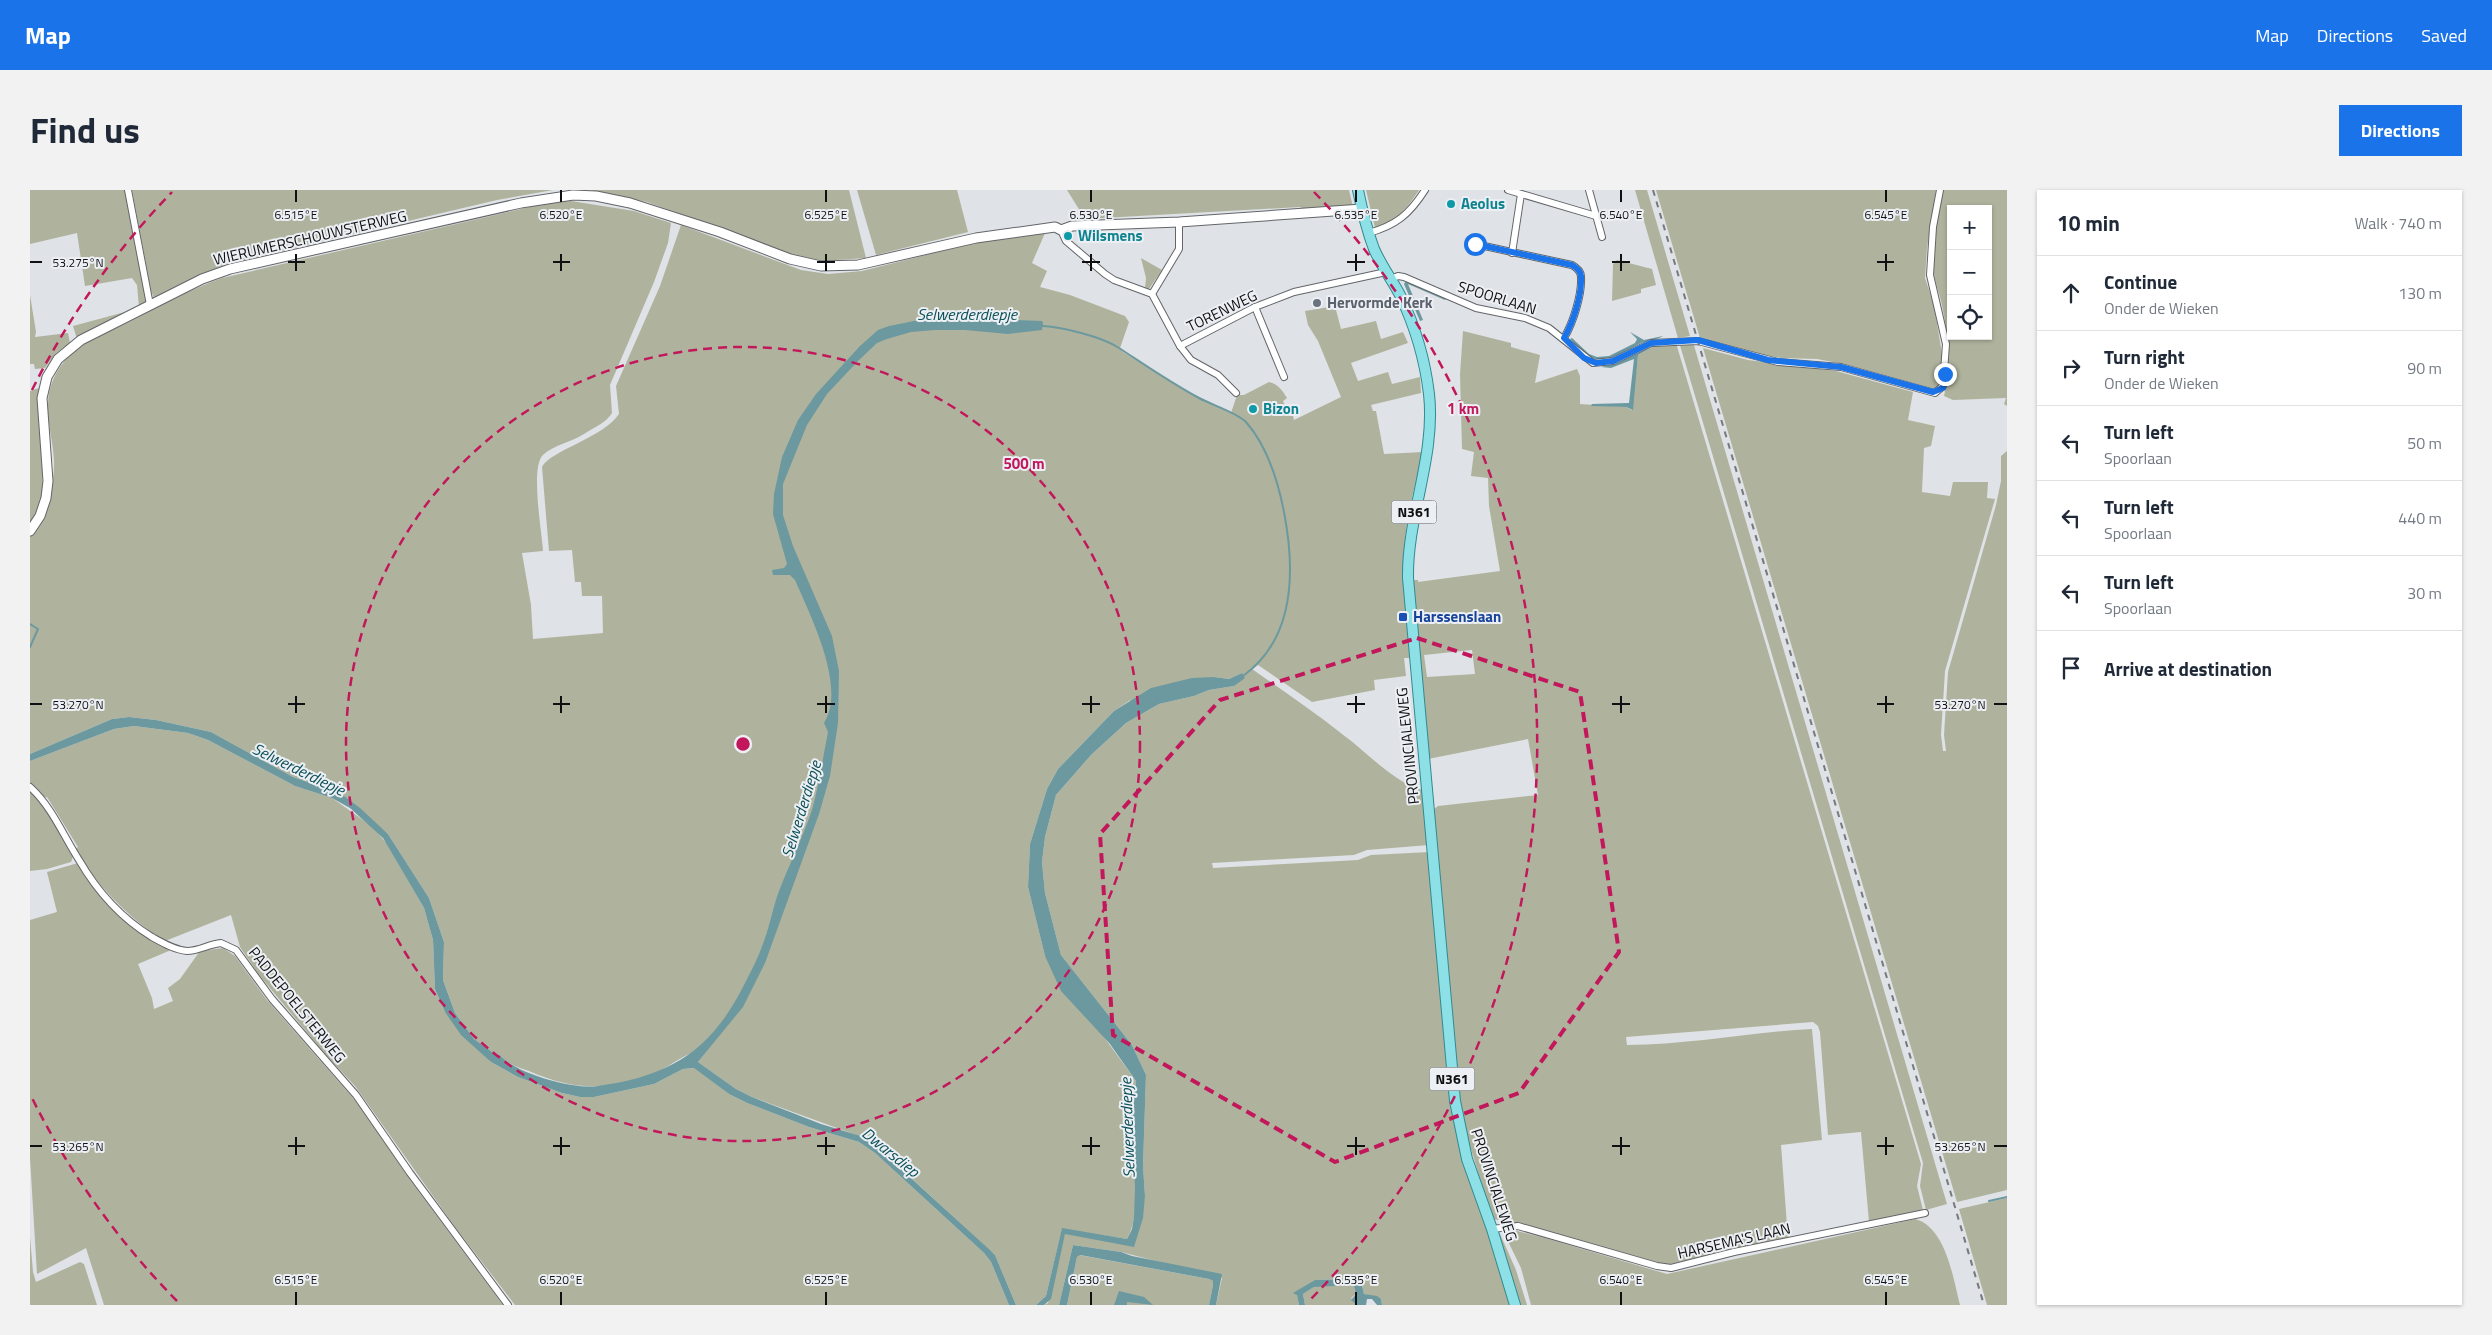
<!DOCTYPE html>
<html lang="en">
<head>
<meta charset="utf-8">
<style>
  :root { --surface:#fff; --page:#f2f2f3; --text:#1f2937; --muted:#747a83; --line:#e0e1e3; --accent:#1a73e8 }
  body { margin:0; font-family:"Titillium Web",sans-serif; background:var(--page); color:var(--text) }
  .controls { position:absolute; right:15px; top:15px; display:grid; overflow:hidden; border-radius:0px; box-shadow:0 1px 4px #0004 }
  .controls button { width:45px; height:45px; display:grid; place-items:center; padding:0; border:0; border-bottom:1px solid var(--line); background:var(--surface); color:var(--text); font:25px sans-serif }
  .stop { position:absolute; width:15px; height:15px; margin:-11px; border:4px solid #1a73e8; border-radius:50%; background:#fff }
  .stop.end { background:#1a73e8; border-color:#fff; box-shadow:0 1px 5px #0008 }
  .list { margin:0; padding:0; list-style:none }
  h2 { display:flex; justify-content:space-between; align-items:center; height:65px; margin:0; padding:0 20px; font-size:21px }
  h2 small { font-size:16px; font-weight:400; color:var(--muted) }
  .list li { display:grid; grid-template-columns:32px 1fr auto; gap:15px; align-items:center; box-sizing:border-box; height:75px; padding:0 20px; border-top:1px solid var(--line) }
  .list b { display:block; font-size:19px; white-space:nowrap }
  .list p { margin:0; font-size:16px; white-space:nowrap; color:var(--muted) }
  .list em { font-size:16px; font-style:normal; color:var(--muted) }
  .icon { flex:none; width:28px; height:28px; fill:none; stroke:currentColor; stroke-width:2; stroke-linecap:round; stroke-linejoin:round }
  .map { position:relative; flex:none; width:1977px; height:1115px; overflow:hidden; border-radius:0px }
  header { display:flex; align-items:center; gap:30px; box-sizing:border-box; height:70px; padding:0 25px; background:var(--accent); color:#fff }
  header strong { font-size:24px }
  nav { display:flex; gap:28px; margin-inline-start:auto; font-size:18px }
  .intro { display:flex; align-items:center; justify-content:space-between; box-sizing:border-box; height:120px; padding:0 30px }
  h1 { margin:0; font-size:35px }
  .button { padding:12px 22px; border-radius:0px; background:var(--accent); color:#fff; font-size:18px; font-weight:700 }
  main { display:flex; gap:30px; padding:0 30px }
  aside { flex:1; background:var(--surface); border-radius:0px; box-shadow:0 1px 4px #0004 }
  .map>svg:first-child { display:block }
  .green { fill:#afb39d; fill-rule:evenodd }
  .water { fill:#6c999f }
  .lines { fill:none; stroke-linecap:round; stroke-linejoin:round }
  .stream { stroke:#6c999f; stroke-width:2 }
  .street-casing { stroke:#636569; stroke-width:8 }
  .secondary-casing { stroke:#636569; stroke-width:11 }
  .primary-casing { stroke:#308a91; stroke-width:12 }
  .street { stroke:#fff; stroke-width:6 }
  .secondary { stroke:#fff; stroke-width:9 }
  .primary { stroke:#8de0e6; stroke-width:10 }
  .rail { stroke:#77797c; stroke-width:2; stroke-dasharray:6 6; stroke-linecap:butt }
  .route { stroke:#1a73e8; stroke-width:6 }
  .marked { fill:none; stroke:#c2185b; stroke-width:4; stroke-dasharray:10 6; stroke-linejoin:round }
  .ticks { fill:none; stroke:#0f1012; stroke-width:2 }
  .ring { fill:none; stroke:#c2185b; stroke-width:2.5; stroke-dasharray:9 6 }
  .culture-dot { fill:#0f9aa8; stroke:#eceff3; stroke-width:2 }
  .worship-dot { fill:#6b7280; stroke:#eceff3; stroke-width:2 }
  .transit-dot { fill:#1a4fb4; stroke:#eceff3; stroke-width:2 }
  .labels { text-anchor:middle; stroke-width:4; stroke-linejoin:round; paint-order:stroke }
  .shield { fill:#eceff3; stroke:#515356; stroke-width:1 }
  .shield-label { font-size:14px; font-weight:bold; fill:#0f1012 }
  .culture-label { font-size:15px; font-weight:bold; fill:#0d838f; stroke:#eceff3; text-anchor:start }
  .street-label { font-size:15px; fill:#0f1012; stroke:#eceff3 }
  .worship-label { font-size:15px; font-weight:bold; fill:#5b616d; stroke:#eceff3; text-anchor:start }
  .transit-label { font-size:15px; font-weight:bold; fill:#164399; stroke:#eceff3; text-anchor:start }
  .water-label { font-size:16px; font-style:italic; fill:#0b5057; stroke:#eceff3 }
  .ticks-label { font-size:12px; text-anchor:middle; fill:#0f1012; stroke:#eceff3; stroke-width:4; stroke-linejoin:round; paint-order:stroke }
  .centre { fill:#c2185b; stroke:#eceff3; stroke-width:2.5 }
  .ring-label { font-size:15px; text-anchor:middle; font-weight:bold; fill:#c2185b; stroke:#eceff3; stroke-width:4; stroke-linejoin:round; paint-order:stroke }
</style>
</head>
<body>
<header>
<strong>Map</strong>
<nav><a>Map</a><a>Directions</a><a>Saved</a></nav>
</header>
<div class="intro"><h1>Find us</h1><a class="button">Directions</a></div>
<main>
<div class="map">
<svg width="1977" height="1115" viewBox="0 0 1977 1115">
  <rect width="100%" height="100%" fill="#dfe2e6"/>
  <g class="green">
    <polygon points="0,0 96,0 118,111 109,117 107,95 102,88 55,96 47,43 0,54"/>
    <polygon points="102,0 523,0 467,10 196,74 124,108 121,101"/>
    <polygon points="559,0 819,0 836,68 792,71 769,67 617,12"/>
    <polygon points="827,0 927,0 938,42 846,65"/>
    <polygon points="1037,0 1319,0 1323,17 1278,21 1270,17 1055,29"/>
    <path d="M1336,0H1389C1379,16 1364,34 1345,38Z"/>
    <polygon points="1605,0 1617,0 1660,146 1648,148"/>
    <polygon points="1626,0 1906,0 1897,58 1895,88 1904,115 1912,164 1912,192 1905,199 1818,175 1787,169 1751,168 1723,163 1670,148"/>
    <path d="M1913,0H1977V216L1974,214L1976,208L1923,210L1914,206C1922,175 1918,142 1911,111C1909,102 1905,93 1904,84C1900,57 1909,27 1913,0ZM1921,19H1958V146H1921Z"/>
    <path d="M541,11L604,21L641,33L638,53L624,92L580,195L582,223C576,233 563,238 554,244C542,252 523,255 513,265C500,277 512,342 513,361L492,363L501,415L503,449L573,443L572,406H552L551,392H545L542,360L519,361L512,277C521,260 573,248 589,224L586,196L630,96L651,35L771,80L798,84L832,81L943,53L1015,43L1002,73L1017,81L1010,97L1040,105L1095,126L1099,132L1090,158L1093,162L1147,196L1201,223L1207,205H1214L1239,192C1248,194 1252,200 1257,208L1253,211L1259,226H1263L1264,230L1311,207L1288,151L1278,135L1275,121L1305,116L1311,139L1346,131L1351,149L1373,142L1378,153L1321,173L1328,191L1358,182L1362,194L1390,187L1391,203L1341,215L1343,221H1346L1354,264L1393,262C1387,288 1379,315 1376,341C1370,383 1376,426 1380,468H1374L1376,486L1344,490L1345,500L1282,512L1228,475L1222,479C1252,500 1283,521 1312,544C1336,561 1365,594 1393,600L1399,655L1337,660L1324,665L1182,673L1183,678L1328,670L1341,665L1400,662L1419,892L1482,1115H1352L1351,1109L1334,1104L1331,1091L1332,1086L1321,1089L1285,1090L1267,1104L1269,1115H1186L1192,1088L1091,1062L1043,1055L1029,1115H1014L1018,1113L1035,1043L1104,1056L1115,1006L1113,976L1116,885L1102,855L1031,765L1015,703L1012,672L1015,647L1026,605L1061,565L1096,533L1129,514L1164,506L1179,500L1204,496L1212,483L1199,489L1184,487L1099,511L1084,521L1028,579L1017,599L1000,654L998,697L1015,766L1106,891C1105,904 1103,917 1102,930C1100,966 1115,1015 1097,1049L1032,1039L1016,1106L1006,1115H986L965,1065L840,950L722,907L706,899L668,872L712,817L673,860C654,862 637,880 618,886C573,901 543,900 499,881C488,877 477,874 470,865L465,864L444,849L425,823L413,790L414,752L399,708L358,644L310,603L263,587L181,542L126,530L99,527L82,529L0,564V346C14,328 23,301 24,278C25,257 17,235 18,214C18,196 27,178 39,166C54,151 77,143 95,134C127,118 158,100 192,88L478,22L520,12Z"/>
    <polygon points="1111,68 1132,80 1119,99 1115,98 1116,88"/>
    <polygon points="1587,70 1622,79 1626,95 1611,99 1611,103 1582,111 1583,74"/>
    <polygon points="0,105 6,142 5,147 38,143 40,153 26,163 15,178 5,179 4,174 0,174"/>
    <polygon points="95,122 47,149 43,136"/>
    <path d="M1433,141L1481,153V157L1510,165L1505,193L1547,179L1550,186V214L1596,217L1602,220L1608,165L1622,157L1646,153L1891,974L1887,996L1893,1020L1839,1032L1831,942L1798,945L1790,842L1788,836L1783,832L1596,847L1597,855C1659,855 1720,842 1782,839L1792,950L1751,955L1758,1049L1635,1075L1493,1034L1462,1029L1432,929L1403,620L1408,616L1508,605L1498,549L1398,569L1382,390H1388V392L1470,381L1459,316L1458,288L1441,286L1444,262L1432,259L1430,184ZM1442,460L1445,484L1397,487L1394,465Z"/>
    <polygon points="1649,152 1663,152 1917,1014 1896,1020 1890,996 1893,973"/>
    <polygon points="1673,158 1718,170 1806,181 1883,202 1878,230 1905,236 1901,256 1894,258 1892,302 1920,306 1923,292 1958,292 1957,308 1965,309 1915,481 1911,545 1913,561 1916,561 1914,545 1918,482 1966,315 1971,291 1971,266 1977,261 1977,1000 1927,1012"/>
    <polygon points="9,198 13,304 10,318 0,337 0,201"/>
    <path d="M104,536L158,543L178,550L265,596L302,608L343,637L357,654L394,718L403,750L405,799L415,822L461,872L488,887L532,903L550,907H564L624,894L653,879L665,878L699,904L717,913L779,937L829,952L845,963L954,1063L961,1072L979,1115H485L425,1037L325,896L295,864L229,785L210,757L201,725L135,751L128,747C93,723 67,694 45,659L48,657L17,607L13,608L0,594V571L84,539Z"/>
    <polygon points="0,600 18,621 44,664 41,672 17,679 0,681"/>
    <polygon points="48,673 113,745 141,760 108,774 122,808 124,819 143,811 138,798 150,789 170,761 193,758 205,766 237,810 330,916 380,990 473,1115 74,1115 56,1058 7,1084 0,968 0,730 27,722 17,682"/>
    <polygon points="1977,1008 1977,1115 1957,1115 1929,1019"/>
    <path d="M1885,1029C1916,1037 1923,1088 1930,1115H1501L1491,1078L1473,1041H1487L1515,1048L1637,1084Z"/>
    <polygon points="1466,1042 1470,1044 1486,1080 1497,1115 1489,1115"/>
    <polygon points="0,1047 3,1082 6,1092 50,1072 54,1074 67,1115 0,1115"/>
    <polygon points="1049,1065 1179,1089 1183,1091 1183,1095 1179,1115 1037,1115 1047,1067"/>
    <polygon points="1296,1095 1325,1095 1326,1104 1321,1108 1327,1115 1275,1115 1273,1104 1284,1097"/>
  </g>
  <g class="water">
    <polygon points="1376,91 1416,109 1415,110 1378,94 1393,130 1390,131 1374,94"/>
    <path d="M904,127L1012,131L1013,133L1012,140L978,144L935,140H905L881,142L857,149L847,153L828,171L797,204L777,235L753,294V325L763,356L802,446L809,481L808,533L800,586L789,624L735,773L713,817L668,872L706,899L722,907L791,934L837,948L960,1060L965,1065L986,1115H979L961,1072L954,1063L845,963L829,952L779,937L717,913L699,904L664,878L653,879L624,894L564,907H550L532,903L488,887L461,872L431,845L415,822L405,799L403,750L394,718L353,648L320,618L302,608L265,596L178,550L158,543L104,536L84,539L0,571V564L82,529L99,527L126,530L181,542L263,587L310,603L330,618L358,644L399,708L414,752L413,790L425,823L444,849L465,864L470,865C484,883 545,900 568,896C641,886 682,860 715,793C722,779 729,766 734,751C740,735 743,717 749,701C760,673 773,647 782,620C789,595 793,567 798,542L794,533C817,497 780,425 765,390L760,385H743L742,380L754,378L757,374L743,324L744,304L752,267L768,230L786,204L830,156L848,140L859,136Z"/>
    <path d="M1600,142L1614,150L1633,146C1628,150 1618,150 1611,153C1576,171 1570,181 1540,149L1542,148L1559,164L1567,167L1579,166L1605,153L1607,149Z"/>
    <polygon points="1623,156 1633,157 1622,157 1608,165 1603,220 1596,217 1561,216 1562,214 1599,213 1604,169 1581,178 1571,177 1589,172"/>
    <polygon points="1212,483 1215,488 1204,496 1179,500 1164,506 1129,514 1096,533 1061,565 1026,605 1015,647 1012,672 1015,703 1031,765 1102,855 1116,885 1113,976 1115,1006 1113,1028 1104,1057 1035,1044 1021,1109 1014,1115 1006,1115 1016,1106 1032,1038 1097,1049 1102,1039 1104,1027 1105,997 1102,930 1106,891 1080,854 1031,801 1015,766 998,697 1000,654 1017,599 1028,579 1084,521 1121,498 1162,488 1184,487 1199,489"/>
    <polygon points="1043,1055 1091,1062 1102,1066 1192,1084 1186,1115 1179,1115 1183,1095 1183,1091 1179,1089 1050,1065 1047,1067 1037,1115 1029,1115"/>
    <polygon points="1332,1086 1331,1091 1334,1104 1347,1106 1351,1109 1352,1115 1347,1115 1342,1109 1337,1109 1336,1115 1327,1115 1321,1110 1326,1104 1324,1095 1284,1097 1273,1104 1275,1115 1269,1115 1267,1105 1263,1103 1285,1090 1321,1089"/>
    <polygon points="1089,1101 1114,1107 1123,1115 1097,1112 1097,1115 1084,1115"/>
  </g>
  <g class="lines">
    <g class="stream">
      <path d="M1013,136C1032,137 1073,147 1089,158C1115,175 1141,193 1169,208C1182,215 1208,223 1216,232C1238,257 1248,291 1254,322C1265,379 1266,448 1213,486"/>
      <polyline points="0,434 8,439 0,457"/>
      <polyline points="1959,1011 1977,1007"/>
    </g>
    <defs>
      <g id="street">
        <polyline points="98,0 120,115"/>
        <polyline points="1478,0 1566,26"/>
        <polyline points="1559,0 1572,47"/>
        <polyline points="1031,40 1036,51 1075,84 1084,90 1122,104 1150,156 1225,117 1264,102 1356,82"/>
        <path d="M1339,43C1366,35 1379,25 1395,0"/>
        <path d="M1445,54L1542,75C1547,78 1551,81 1551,87C1552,105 1543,133 1534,148"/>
        <polyline points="1482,63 1491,4"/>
        <polyline points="1361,89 1368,86 1374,87 1446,118 1495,128 1519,138 1563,173 1583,171 1621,153 1668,151 1748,172 1811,177 1905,203 1913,196 1916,154 1900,85 1903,37 1910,0"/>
        <polyline points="1122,104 1149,59 1149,32"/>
        <polyline points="1225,117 1254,187"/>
        <polyline points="1150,156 1161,170 1188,185 1206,203"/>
        <path d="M0,597C22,617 33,645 49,670C67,701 91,728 122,747C133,753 145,760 157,761C169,761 179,754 191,753L206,760L242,809L326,905L380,983L478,1115"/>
        <polyline points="1462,1039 1488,1036 1627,1076 1641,1078 1704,1062 1895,1023"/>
      </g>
      <polyline id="secondary" points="0,341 10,326 16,308 18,291 12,208 17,187 28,169 51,150 172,89 200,79 491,13 543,5 566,6 600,13 690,42 760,69 791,76 828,75 946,48 1025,37 1031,40 1042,36 1149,32 1332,19"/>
      <path id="primary" d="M1328,0C1332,20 1337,40 1344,59C1351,75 1362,90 1370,105C1385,136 1395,170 1399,204C1406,266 1377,326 1378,388L1425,911L1437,969L1462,1039L1485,1115"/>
    </defs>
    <use href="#street" class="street-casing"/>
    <use href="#secondary" class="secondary-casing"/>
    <use href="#primary" class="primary-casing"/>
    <use href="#street" class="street"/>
    <use href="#secondary" class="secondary"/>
    <use href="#primary" class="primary"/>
    <polyline class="rail" points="1623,0 1954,1115"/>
  </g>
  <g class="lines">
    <path class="route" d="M1445,54L1542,75C1547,78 1551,81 1551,87C1552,105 1543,133 1534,148L1554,168L1566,173L1583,171L1621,153L1668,150L1738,170L1811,177L1903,202L1913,198L1915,184"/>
  </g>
  <path class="marked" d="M1387,448L1550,502L1589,762L1489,903L1305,972L1083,845L1070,644L1190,510Z"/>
  <path class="ticks" d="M266,0V12M531,0V12M796,0V12M1061,0V12M1326,0V12M1591,0V12M1856,0V12M266,64V81M531,64V81M796,64V81M1061,64V81M1326,64V81M1591,64V81M1856,64V81M0,72H12M258,72H275M523,72H540M787,72H805M1052,72H1070M1317,72H1335M1582,72H1600M1847,72H1864M266,506V523M531,506V523M796,506V523M1061,506V523M1326,506V523M1591,506V523M1856,506V523M0,514H12M258,514H275M523,514H540M787,514H805M1052,514H1070M1317,514H1335M1582,514H1600M1847,514H1864M1964,514H1977M266,947V965M531,947V965M796,947V965M1061,947V965M1326,947V965M1591,947V965M1856,947V965M0,956H12M258,956H275M523,956H540M787,956H805M1052,956H1070M1317,956H1335M1582,956H1600M1847,956H1864M1964,956H1977M266,1102V1115M531,1102V1115M796,1102V1115M1061,1102V1115M1326,1102V1115M1591,1102V1115M1856,1102V1115"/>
  <g class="ring">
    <circle cx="713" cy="554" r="397"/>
    <path d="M147 1111A794 794 0 0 1 2 908M2 200A794 794 0 0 1 142 2M1284 2A794 794 0 0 1 1279 1111"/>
  </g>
  <g class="culture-dot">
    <circle cx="1421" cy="14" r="5"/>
    <circle cx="1038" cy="46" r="5"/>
    <circle cx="1223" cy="219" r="5"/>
  </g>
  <circle class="worship-dot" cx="1287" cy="113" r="5"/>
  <rect class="transit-dot" x="1368" y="422" width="10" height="10" rx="2.5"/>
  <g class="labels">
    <g class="shield">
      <rect x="1361.5" y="310.5" width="45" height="23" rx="4"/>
      <rect x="1399.5" y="877.5" width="45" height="23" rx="4"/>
    </g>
    <g class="shield-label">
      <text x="1384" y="327">N361</text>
      <text x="1422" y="894">N361</text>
    </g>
    <g class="culture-label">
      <text x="1431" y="19">Aeolus</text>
      <text x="1048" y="51">Wilsmens</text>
      <text x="1233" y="224">Bizon</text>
    </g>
    <g class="street-label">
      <text transform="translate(280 48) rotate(-13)" y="5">WIERUMERSCHOUWSTERWEG</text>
      <text transform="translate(1467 108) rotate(17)" y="5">SPOORLAAN</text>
      <text transform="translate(1192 121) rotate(-26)" y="5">TORENWEG</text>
      <text transform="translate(1378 556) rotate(-96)" y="5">PROVINCIALEWEG</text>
      <text transform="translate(267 815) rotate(51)" y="5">PADDEPOELSTERWEG</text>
      <text transform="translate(1464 995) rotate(72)" y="5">PROVINCIALEWEG</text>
      <text transform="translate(1704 1051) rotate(-13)" y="5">HARSEMA'S LAAN</text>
    </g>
    <g class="worship-label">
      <text x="1297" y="118">Hervormde Kerk</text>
    </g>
    <g class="transit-label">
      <text x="1383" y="432">Harssenslaan</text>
    </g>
    <g class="water-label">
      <text x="937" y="130">Selwerderdiepje</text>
      <text transform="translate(269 579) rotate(26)" y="6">Selwerderdiepje</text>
      <text transform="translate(771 619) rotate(-73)" y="6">Selwerderdiepje</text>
      <text transform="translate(1097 938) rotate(-92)" y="6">Selwerderdiepje</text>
      <text transform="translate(861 962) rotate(39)" y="6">Dwarsdiep</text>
    </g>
  </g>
  <g class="ticks-label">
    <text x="266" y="29">6.515°E</text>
    <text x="531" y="29">6.520°E</text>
    <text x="796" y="29">6.525°E</text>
    <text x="1061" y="29">6.530°E</text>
    <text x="1326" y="29">6.535°E</text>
    <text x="1591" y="29">6.540°E</text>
    <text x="1856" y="29">6.545°E</text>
    <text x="48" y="77">53.275°N</text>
    <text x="48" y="519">53.270°N</text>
    <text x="1930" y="519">53.270°N</text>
    <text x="48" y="961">53.265°N</text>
    <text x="1930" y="961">53.265°N</text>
    <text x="266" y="1094">6.515°E</text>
    <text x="531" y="1094">6.520°E</text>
    <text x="796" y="1094">6.525°E</text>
    <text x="1061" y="1094">6.530°E</text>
    <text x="1326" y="1094">6.535°E</text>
    <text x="1591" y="1094">6.540°E</text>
    <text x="1856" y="1094">6.545°E</text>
  </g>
  <circle cx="713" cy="554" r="8" class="centre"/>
  <g class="ring-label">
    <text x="1433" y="224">1 km</text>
    <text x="994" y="279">500 m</text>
  </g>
</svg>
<div class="controls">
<button>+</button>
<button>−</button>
<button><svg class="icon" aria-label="locate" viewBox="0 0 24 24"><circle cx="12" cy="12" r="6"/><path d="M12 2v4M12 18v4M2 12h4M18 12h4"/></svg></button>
</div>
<div class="stop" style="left:1445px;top:54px"></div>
<div class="stop end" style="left:1915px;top:184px"></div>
</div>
<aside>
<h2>10 min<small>Walk · 740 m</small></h2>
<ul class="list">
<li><svg class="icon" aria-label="ahead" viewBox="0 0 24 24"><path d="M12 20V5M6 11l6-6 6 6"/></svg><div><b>Continue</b><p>Onder de Wieken</p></div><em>130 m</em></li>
<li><svg class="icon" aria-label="right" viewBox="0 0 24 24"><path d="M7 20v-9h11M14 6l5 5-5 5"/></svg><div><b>Turn right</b><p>Onder de Wieken</p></div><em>90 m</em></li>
<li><svg class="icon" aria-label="left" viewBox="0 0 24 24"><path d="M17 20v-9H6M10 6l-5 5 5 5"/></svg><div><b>Turn left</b><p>Spoorlaan</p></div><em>50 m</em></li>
<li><svg class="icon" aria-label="left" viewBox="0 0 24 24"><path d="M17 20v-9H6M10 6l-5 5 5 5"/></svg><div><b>Turn left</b><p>Spoorlaan</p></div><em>440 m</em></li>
<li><svg class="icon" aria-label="left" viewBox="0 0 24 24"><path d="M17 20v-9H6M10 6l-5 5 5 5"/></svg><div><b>Turn left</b><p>Spoorlaan</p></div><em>30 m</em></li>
<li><svg class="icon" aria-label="arrive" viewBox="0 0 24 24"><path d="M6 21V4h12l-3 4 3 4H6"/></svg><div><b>Arrive at destination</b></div></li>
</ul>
</aside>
</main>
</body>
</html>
